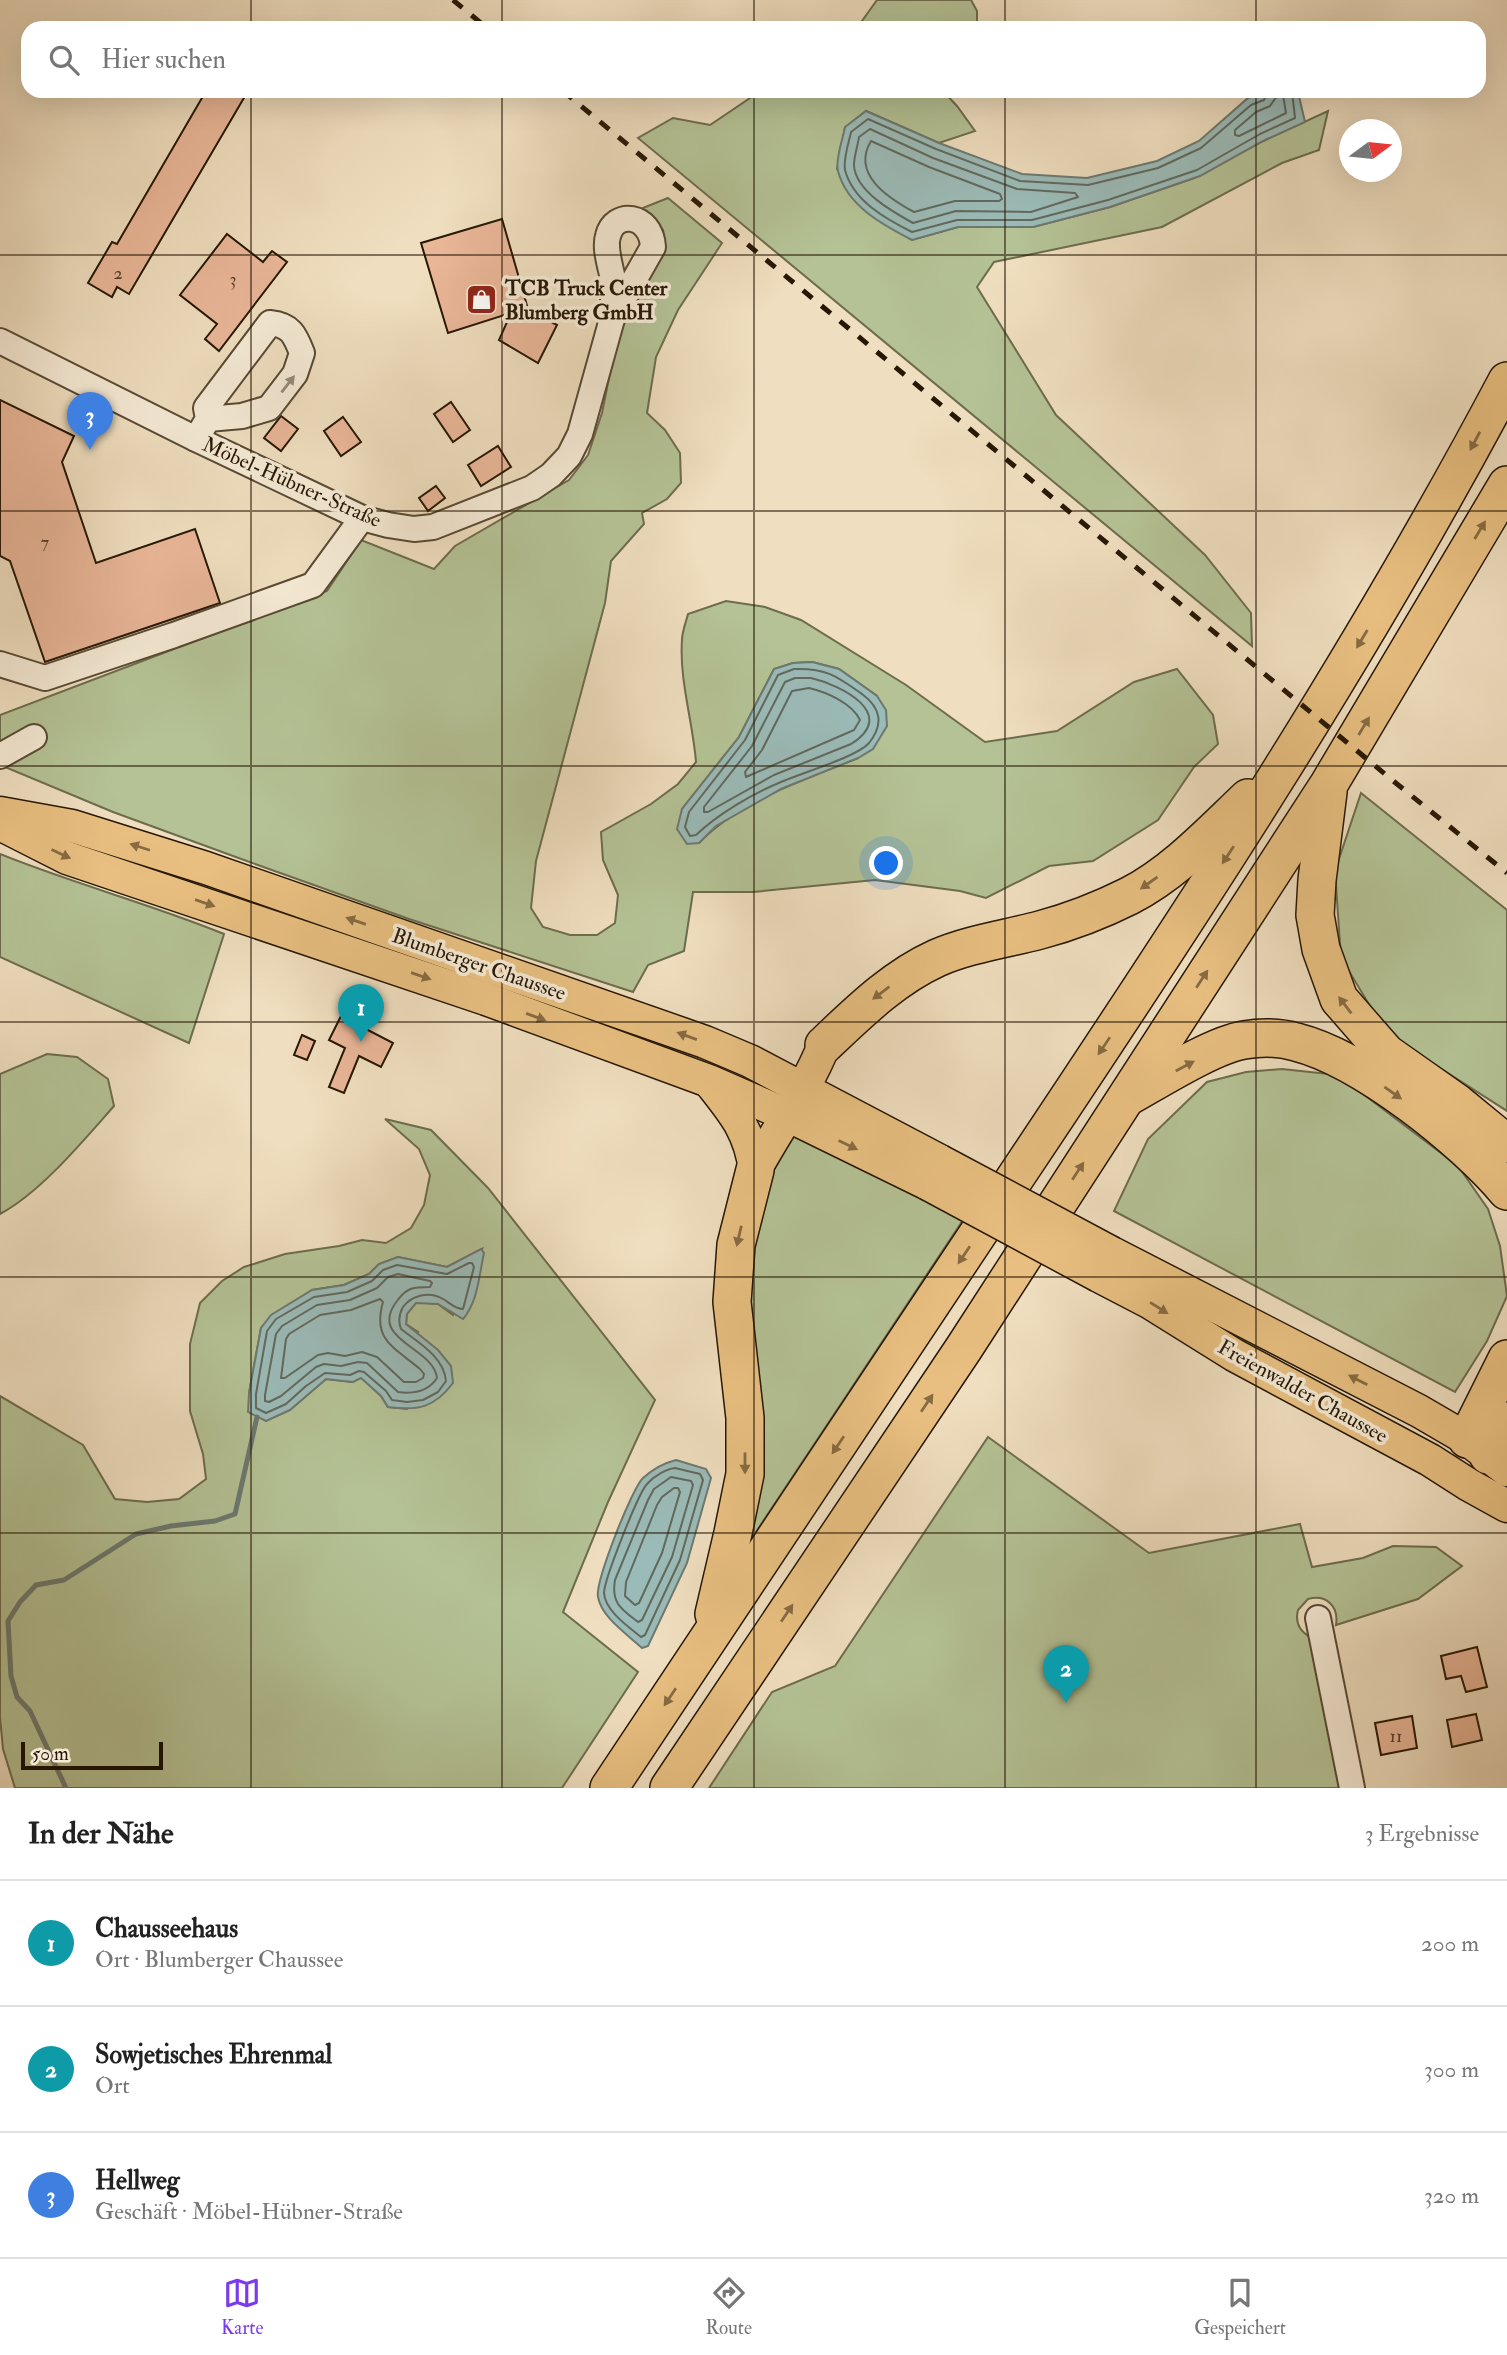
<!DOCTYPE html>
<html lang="de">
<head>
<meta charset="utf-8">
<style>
  :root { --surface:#fff; --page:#f6f6f6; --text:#222; --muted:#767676; --line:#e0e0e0; --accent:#7c3aed }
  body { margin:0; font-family:"IM FELL Double Pica",serif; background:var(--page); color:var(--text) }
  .compass { position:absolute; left:1339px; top:119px; width:63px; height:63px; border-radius:50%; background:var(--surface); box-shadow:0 7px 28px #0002; rotate:75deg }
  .scale { position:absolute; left:21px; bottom:18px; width:142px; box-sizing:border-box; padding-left:7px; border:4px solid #261705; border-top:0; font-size:19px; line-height:24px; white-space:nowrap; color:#261705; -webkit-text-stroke:5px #f5ead5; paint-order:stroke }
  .you { position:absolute; left:887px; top:864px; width:24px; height:24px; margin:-18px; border:5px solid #fff; border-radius:50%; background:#1a73e8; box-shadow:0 0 0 10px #1a73e833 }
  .badge { display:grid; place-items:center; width:46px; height:46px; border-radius:50%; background:var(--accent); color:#fff; font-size:23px; font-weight:700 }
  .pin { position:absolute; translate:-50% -58px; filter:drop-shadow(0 2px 4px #0008) }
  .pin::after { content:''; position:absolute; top:37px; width:24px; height:21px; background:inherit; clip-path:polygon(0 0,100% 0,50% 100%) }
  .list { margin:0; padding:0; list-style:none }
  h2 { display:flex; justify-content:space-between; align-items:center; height:91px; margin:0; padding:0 28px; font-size:30px }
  h2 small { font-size:23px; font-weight:400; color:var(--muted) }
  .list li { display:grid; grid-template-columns:46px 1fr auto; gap:21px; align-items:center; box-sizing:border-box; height:126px; padding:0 28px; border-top:2px solid var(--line) }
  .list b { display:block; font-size:26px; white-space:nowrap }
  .list p { margin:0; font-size:23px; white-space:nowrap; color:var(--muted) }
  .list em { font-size:23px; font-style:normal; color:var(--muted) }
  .icon { flex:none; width:38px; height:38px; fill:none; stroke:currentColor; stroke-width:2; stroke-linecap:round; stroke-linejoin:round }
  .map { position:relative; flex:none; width:1507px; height:1788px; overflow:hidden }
  .search { position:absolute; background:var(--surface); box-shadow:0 7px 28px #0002; left:21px; right:21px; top:21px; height:77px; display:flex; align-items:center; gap:18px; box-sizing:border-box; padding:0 24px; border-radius:21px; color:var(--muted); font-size:26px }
  .sheet { height:469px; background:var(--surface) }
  nav { display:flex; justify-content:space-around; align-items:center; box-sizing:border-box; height:98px; border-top:2px solid var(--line); background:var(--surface); font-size:19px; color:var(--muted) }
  nav a { display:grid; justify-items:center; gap:4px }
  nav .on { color:var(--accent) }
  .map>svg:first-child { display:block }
  .green { fill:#b4c295; stroke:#6d6c4d; stroke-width:2; fill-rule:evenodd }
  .water { fill:#9bbbb8; stroke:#6c7970; stroke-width:2 }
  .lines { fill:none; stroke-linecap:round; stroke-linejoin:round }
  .shore { stroke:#60695e; stroke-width:2 }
  .stream { stroke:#6c7970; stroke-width:5 }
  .building { fill:#e9b698; stroke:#261705; stroke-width:2 }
  .minor-casing { stroke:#584934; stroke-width:28 }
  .major-casing { stroke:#261705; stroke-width:35 }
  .highway-casing { stroke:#261705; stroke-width:40 }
  .minor { stroke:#f5ead5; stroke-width:24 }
  .major { stroke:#e8bf80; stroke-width:32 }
  .highway { stroke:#e8bf80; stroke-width:37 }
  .rail { stroke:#261705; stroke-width:5; stroke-dasharray:12 12; stroke-linecap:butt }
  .major-bridge-casing { stroke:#261705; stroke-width:35; stroke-linecap:butt }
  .major-bridge { stroke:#e8bf80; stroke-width:32 }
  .oneway { fill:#988b77 }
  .oneway2 { fill:#876b42 }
  .grid { fill:none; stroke:#261705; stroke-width:2; stroke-opacity:0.55 }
  .labels { text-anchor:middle; stroke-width:7; stroke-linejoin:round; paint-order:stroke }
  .number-label { font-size:18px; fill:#573f2a }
  .poi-label { font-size:21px; font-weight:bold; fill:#261705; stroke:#f5ead5; text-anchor:start }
  .street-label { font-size:21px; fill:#261705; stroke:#f5ead5 }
</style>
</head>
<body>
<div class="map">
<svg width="1507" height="1788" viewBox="0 0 1507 1788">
  <rect width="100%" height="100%" fill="#efdebf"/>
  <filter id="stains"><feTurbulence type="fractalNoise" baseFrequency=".00286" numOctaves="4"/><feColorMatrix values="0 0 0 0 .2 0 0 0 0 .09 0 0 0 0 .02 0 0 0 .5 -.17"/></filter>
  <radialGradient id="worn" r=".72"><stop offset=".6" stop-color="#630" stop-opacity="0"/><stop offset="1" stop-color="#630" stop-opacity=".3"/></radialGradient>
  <g class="green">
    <polygon points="877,0 971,0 977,11 977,28 857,28"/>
    <polygon points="757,91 943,91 957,106 975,131 939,143 866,111 845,128 837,169 912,240 958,227 1033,227 1110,207 1194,178 1263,141 1328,111 1319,150 1282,163 1162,227 994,262 977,287 1056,415 1205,555 1251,613 1252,646 638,138 673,118 710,125 753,96"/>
    <path d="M668,198L722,243L678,310L656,357L647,413L665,430L680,453L681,483L667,499L642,513L644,524L611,561L605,603L536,861L531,908L543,927L570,935H597L615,923L618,895L603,860L601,832L651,804L678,784L696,762C693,723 679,679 682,640C682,632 686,622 688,614L726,601L765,607L801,620L906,685L985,742L1057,731L1134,682L1177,669L1213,715L1218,744L1194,767L1158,820L1093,861L1049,866L986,898L960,891L875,880L753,892H693L684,951L648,965L633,992L409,919L244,860L113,812L0,765V715L327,591L361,540L434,569L455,546L569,480L588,455L602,413L615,348L626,317L664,246L663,230L643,208ZM812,662L839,669L877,696L858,758C804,780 741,800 699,843H687L682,809L739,737L774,669L793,663Z"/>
    <polygon points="1361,793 1507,910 1507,1111 1387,1034 1341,958 1335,871"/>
    <path d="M0,854C74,884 151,904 224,934L189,1043L0,957Z"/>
    <path d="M47,1054L77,1057L108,1079L114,1106C83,1141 41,1192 0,1214V1074Z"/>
    <polygon points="1282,1069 1338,1075 1458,1166 1488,1209 1500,1246 1507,1296 1487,1341 1455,1392 1114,1211 1148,1139 1207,1082 1246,1072"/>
    <path d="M385,1119L431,1130L488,1188L655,1400L608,1502L563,1612L638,1672L562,1788H15L3,1749L0,1717V1396L83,1445L115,1499L147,1502L179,1499L206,1479L203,1454L190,1411V1344L200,1303L222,1281L244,1267L285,1254L339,1246L362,1240L386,1243L411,1228L424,1205L430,1175L419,1149ZM482,1249L453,1315L438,1304L416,1302L407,1314L406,1324L418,1332L407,1409L388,1407L381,1396L361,1377L352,1382L326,1379L290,1410L266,1421L249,1412V1393L261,1328L312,1290L344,1285L369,1274L379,1264L398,1257L447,1267Z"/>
    <polygon points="793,1131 963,1220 736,1562 742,1343 753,1208"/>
    <path d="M988,1437L1149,1553L1300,1524L1312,1567L1363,1558L1393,1546L1436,1547L1462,1566L1418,1599L1336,1625C1339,1606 1326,1594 1308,1599L1298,1610C1295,1622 1299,1631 1310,1637L1343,1788H709L772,1692L835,1666Z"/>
  </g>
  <g class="water">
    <path d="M1270,91L1298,92L1305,122L1263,141L1200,176L1110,207L1033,227H958L912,240C883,225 847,206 838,171C835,159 843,139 845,127L866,111L939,143L1022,174L1087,178L1157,161L1199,141L1248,98Z"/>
    <polygon points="812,662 839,669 877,696 886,710 887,726 873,749 858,758 781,789 716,826 699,843 687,844 677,829 682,809 739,737 774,669 793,663"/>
    <path d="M481,1249L484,1253C479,1275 478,1302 463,1319L438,1304L416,1303L407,1314L406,1324L438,1350L451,1366L453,1383C434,1408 418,1411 388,1407L381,1396L361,1378L353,1382L326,1379L290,1410L266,1421L248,1412L249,1393L261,1328L271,1315L312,1290L344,1285L369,1274L379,1264L398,1257L447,1267Z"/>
    <path d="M676,1460L706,1469L711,1478L687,1563L648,1646L642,1648C627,1634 602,1618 598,1597C595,1582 632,1488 643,1478C653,1469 664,1463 676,1460Z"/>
  </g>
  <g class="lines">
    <g class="shore">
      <path d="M1268,91L1264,100L1251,105L1201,148L1158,168L1088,185L1020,181L936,149L868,119L851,132C849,142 843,159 845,170C853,201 886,219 912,232L957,220H1032L1108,200L1197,170L1260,134L1295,118L1292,91"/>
      <polyline points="1277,91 1279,93 1270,106 1256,112 1235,130 1235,135 1239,136 1286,113 1283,95 1280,93 1283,91"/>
      <path d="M870,129L933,158L1017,189L1075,193L1078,197L1031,212L956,211L913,223C893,212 855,191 854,165C854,156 858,145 859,137Z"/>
      <path d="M871,141L929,167L1000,194L1002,199L999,201H955L914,212C888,198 851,174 871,141Z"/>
      <path d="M794,669C826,668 837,676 862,694C881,708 884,724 869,743C857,757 801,773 781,782C752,794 718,814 696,835L690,836L685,827L689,812L745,740L778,675Z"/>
      <path d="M811,678C841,685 899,714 851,744L774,775L708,812H704V807L752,746L785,682L795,678Z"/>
      <path d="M809,688C826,692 852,703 860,720L854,730L746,777L745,772L762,750L792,691Z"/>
      <path d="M469,1263H472L474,1267L463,1309C455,1309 450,1303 443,1299C429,1291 412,1295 403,1307C399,1314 398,1321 401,1329C419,1343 444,1357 446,1381L438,1392L423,1400L407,1402L392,1400L386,1391L364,1372L359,1371L350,1375L325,1373L306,1386L286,1404L266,1413L256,1408V1394L267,1331L276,1319L314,1297L347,1292L372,1281L383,1270L397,1265L447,1274Z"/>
      <path d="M398,1274L430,1281L432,1283L430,1287C414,1287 407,1287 397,1301C367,1340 434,1347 437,1378C428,1392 413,1394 398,1392L367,1363L358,1362L341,1366L324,1364L316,1367L281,1396L269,1402L265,1401V1395L276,1334L282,1326L317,1305L350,1300L377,1288L388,1277Z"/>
      <path d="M380,1299L383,1302C372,1340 394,1347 420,1369L424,1374L423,1378L416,1382H404L377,1357L362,1352L345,1356L328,1353L318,1355L285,1378H281L286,1339L289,1334L320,1315L351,1310Z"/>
      <path d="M675,1468L700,1474L703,1480L680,1560L645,1635L641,1637C629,1627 605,1611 604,1593C604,1580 638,1494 647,1484C654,1476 666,1469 675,1468Z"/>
      <path d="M671,1477L691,1481L693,1485L672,1557L642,1620L638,1622C621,1609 611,1603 615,1580L648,1500L654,1489Z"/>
      <polygon points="674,1488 678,1488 680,1492 662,1553 639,1603 635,1605 625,1596 626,1582 657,1505 662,1497"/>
    </g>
    <polyline class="stream" points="66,1788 30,1711 17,1697 11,1676 8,1621 20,1602 36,1585 64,1580 136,1534 171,1526 215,1521 235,1514 257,1417"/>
  </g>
  <g class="building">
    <polygon points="206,91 248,91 129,294 117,287 112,297 88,283 112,242 117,244"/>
    <polygon points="502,219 528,309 557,325 538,363 499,340 511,313 448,333 421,243"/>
    <polygon points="227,234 263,262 272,251 287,262 219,351 205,339 217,324 180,295"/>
    <polygon points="0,400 74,436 62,462 96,563 195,529 220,603 45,662 10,561 0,556"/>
    <polygon points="451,402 470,430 453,442 434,414"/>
    <polygon points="281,416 298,429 281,451 264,438"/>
    <polygon points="343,417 361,442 341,456 324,431"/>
    <polygon points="498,446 511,467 481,486 468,465"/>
    <polygon points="436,486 445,498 428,511 419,498"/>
    <polygon points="341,1016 393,1043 381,1067 359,1056 344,1093 329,1087 345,1048 329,1040"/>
    <polygon points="302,1035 315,1041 307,1060 294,1055"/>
    <polygon points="1477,1647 1487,1687 1466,1692 1461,1676 1446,1679 1441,1656"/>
    <polygon points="1476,1714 1482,1740 1452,1747 1447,1720"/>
    <polygon points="1412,1716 1417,1748 1381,1755 1375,1723"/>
  </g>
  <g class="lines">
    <defs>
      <g id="minor">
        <path d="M0,341L196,439L362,518L388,525L414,529L433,527L532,488L551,475L569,456L580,434L612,319L653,247C651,213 614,210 608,236C604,249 611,267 613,280C614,293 613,306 612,319"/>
        <path d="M196,439L208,419L206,408L270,323C291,325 295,335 302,353L295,374L269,408L242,416L208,419"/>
        <polyline points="0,664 45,678 174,635 313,585 362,518"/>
        <polyline points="0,756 34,737"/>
        <polyline points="1318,1618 1352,1788"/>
      </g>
      <g id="major">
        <polyline points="0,813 72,826 206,868 705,1042 750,1061 940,1161"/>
        <polyline points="0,824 67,858 486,999 709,1081 787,1115 928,1184"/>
        <path d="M712,1085C735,1114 750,1132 755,1170"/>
        <path d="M755,1170C778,1128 806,1090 824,1045"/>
        <polyline points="1112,1253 1419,1411 1467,1439 1507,1470"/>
        <polyline points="1099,1276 1149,1302 1234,1355 1430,1460 1469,1485 1507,1506"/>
      </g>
      <g id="highway">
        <polyline points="1328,792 1317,880 1315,915 1321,949 1339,999 1386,1053 1457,1103 1507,1144"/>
        <path d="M824,1045C859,1012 893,978 937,958C969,944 1006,939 1040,930C1070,922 1101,910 1129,896C1174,873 1211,833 1248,798"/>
        <path d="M1129,1096C1158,1080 1213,1045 1244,1040C1262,1037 1279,1037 1296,1042C1363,1059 1463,1139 1507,1191"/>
        <polyline points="1467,1439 1507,1359"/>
        <polyline points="1488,1455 1507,1421"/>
        <polyline points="714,1614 733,1533 745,1474 745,1418 732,1302 736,1245 755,1170"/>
        <path d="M609,1788C747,1581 885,1374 1023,1166C1194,910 1363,653 1507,381"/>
        <polyline points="669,1788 964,1348 1329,784 1507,485"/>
      </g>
    </defs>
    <use href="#minor" class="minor-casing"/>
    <use href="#major" class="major-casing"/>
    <use href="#highway" class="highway-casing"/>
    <use href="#minor" class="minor"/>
    <use href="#major" class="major"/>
    <use href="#highway" class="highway"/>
    <g class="rail">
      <polyline points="453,0 487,28"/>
      <polyline points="563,91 1397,784 1507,873"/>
    </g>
    <defs>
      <g id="major-bridge">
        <polyline points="940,1161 1112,1253"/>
        <polyline points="928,1184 1099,1276"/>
      </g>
    </defs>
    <use href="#major-bridge" class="major-bridge-casing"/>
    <use href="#major-bridge" class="major-bridge"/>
  </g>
  <defs><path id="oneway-solid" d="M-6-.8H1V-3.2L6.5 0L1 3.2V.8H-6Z" transform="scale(1.75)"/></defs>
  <use class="oneway" href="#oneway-solid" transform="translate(288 384) rotate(-52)"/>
  <g class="oneway2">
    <use href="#oneway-solid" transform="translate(1475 441) rotate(118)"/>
    <use href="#oneway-solid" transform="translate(1480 530) rotate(-59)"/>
    <use href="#oneway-solid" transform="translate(1362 639) rotate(121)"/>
    <use href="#oneway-solid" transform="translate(1364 726) rotate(-59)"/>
    <use href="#oneway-solid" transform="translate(140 847) rotate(-162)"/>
    <use href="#oneway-solid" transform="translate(61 854) rotate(25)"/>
    <use href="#oneway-solid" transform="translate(1228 855) rotate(123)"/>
    <use href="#oneway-solid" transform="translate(1149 883) rotate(145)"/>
    <use href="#oneway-solid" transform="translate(205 903) rotate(19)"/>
    <use href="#oneway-solid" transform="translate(356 921) rotate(-161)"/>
    <use href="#oneway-solid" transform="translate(421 976) rotate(19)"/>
    <use href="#oneway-solid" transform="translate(1202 979) rotate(-57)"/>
    <use href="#oneway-solid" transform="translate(881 993) rotate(143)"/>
    <use href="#oneway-solid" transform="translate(1345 1005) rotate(-127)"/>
    <use href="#oneway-solid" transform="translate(536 1017) rotate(20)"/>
    <use href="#oneway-solid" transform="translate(687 1036) rotate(-160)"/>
    <use href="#oneway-solid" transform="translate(1104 1046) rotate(124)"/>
    <use href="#oneway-solid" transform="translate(1185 1066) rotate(-28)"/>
    <use href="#oneway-solid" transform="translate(1393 1093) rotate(35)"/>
    <use href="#oneway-solid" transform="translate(848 1145) rotate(26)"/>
    <use href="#oneway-solid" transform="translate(1078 1171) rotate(-57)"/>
    <use href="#oneway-solid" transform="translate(739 1236) rotate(103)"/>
    <use href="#oneway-solid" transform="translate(964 1255) rotate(124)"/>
    <use href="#oneway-solid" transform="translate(1159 1308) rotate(32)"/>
    <use href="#oneway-solid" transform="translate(1358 1380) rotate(-153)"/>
    <use href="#oneway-solid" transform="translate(927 1403) rotate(-56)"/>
    <use href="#oneway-solid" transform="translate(838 1445) rotate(124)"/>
    <use href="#oneway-solid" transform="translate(745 1463) rotate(90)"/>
    <use href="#oneway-solid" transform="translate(787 1613) rotate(-56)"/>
    <use href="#oneway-solid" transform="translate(670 1697) rotate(124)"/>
  </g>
  <path class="grid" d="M251,0V28M502,0V28M754,0V28M1005,0V28M1256,0V28M251,91V1788M502,91V1788M754,91V1788M1005,91V1788M1256,91V1788M0,255H1507M0,511H1507M0,766H1507M0,1022H1507M0,1277H1507M0,1533H1507"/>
  <defs>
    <symbol id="shop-square" viewBox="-11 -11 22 22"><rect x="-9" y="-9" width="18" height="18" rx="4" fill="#8f2418" stroke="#f5ead5"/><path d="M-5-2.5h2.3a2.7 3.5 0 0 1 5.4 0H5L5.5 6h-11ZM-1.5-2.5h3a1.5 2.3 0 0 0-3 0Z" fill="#fff"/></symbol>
  </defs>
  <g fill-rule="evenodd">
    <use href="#shop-square" x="464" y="282" width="35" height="35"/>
  </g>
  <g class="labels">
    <g class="number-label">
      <text x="118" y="279">2</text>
      <text x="233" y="285">3</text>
      <text x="45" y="548">7</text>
      <text x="1396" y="1742">11</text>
    </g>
    <g class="poi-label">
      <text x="505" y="295">TCB Truck Center<tspan x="505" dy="24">Blumberg GmbH</tspan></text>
    </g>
    <g class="street-label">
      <text transform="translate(292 482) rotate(24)" y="7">Möbel-Hübner-Straße</text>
      <text transform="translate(479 964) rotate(19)" y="7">Blumberger Chaussee</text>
      <text transform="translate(1303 1391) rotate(29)" y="7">Freienwalder Chaussee</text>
    </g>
  </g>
  <rect width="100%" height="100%" filter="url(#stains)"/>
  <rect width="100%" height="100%" fill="url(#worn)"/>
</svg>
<svg class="compass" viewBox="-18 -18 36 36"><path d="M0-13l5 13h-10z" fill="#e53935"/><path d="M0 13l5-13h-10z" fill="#767676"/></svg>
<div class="scale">50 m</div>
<div class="you"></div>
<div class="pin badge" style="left:361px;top:1042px;background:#0f9aa8">1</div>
<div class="pin badge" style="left:1066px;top:1703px;background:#0f9aa8">2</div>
<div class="pin badge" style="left:90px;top:450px;background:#3f7fe0">3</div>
<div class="search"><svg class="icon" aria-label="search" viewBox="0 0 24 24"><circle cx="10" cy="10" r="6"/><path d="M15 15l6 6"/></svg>Hier suchen</div>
</div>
<section class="sheet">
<h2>In der Nähe<small>3 Ergebnisse</small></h2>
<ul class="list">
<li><span class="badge" style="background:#0f9aa8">1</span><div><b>Chausseehaus</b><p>Ort · Blumberger Chaussee</p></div><em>200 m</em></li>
<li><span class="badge" style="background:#0f9aa8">2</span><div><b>Sowjetisches Ehrenmal</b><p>Ort</p></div><em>300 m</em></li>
<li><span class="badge" style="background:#3f7fe0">3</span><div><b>Hellweg</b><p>Geschäft · Möbel-Hübner-Straße</p></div><em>320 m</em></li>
</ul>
</section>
<nav>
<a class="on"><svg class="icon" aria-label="map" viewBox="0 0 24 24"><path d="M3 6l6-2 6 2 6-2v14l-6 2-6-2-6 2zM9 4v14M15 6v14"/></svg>Karte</a>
<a><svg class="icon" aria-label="directions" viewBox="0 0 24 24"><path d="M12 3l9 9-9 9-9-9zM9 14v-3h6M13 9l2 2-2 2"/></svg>Route</a>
<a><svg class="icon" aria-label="saved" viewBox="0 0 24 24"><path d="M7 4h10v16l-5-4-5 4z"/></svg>Gespeichert</a>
</nav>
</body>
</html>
